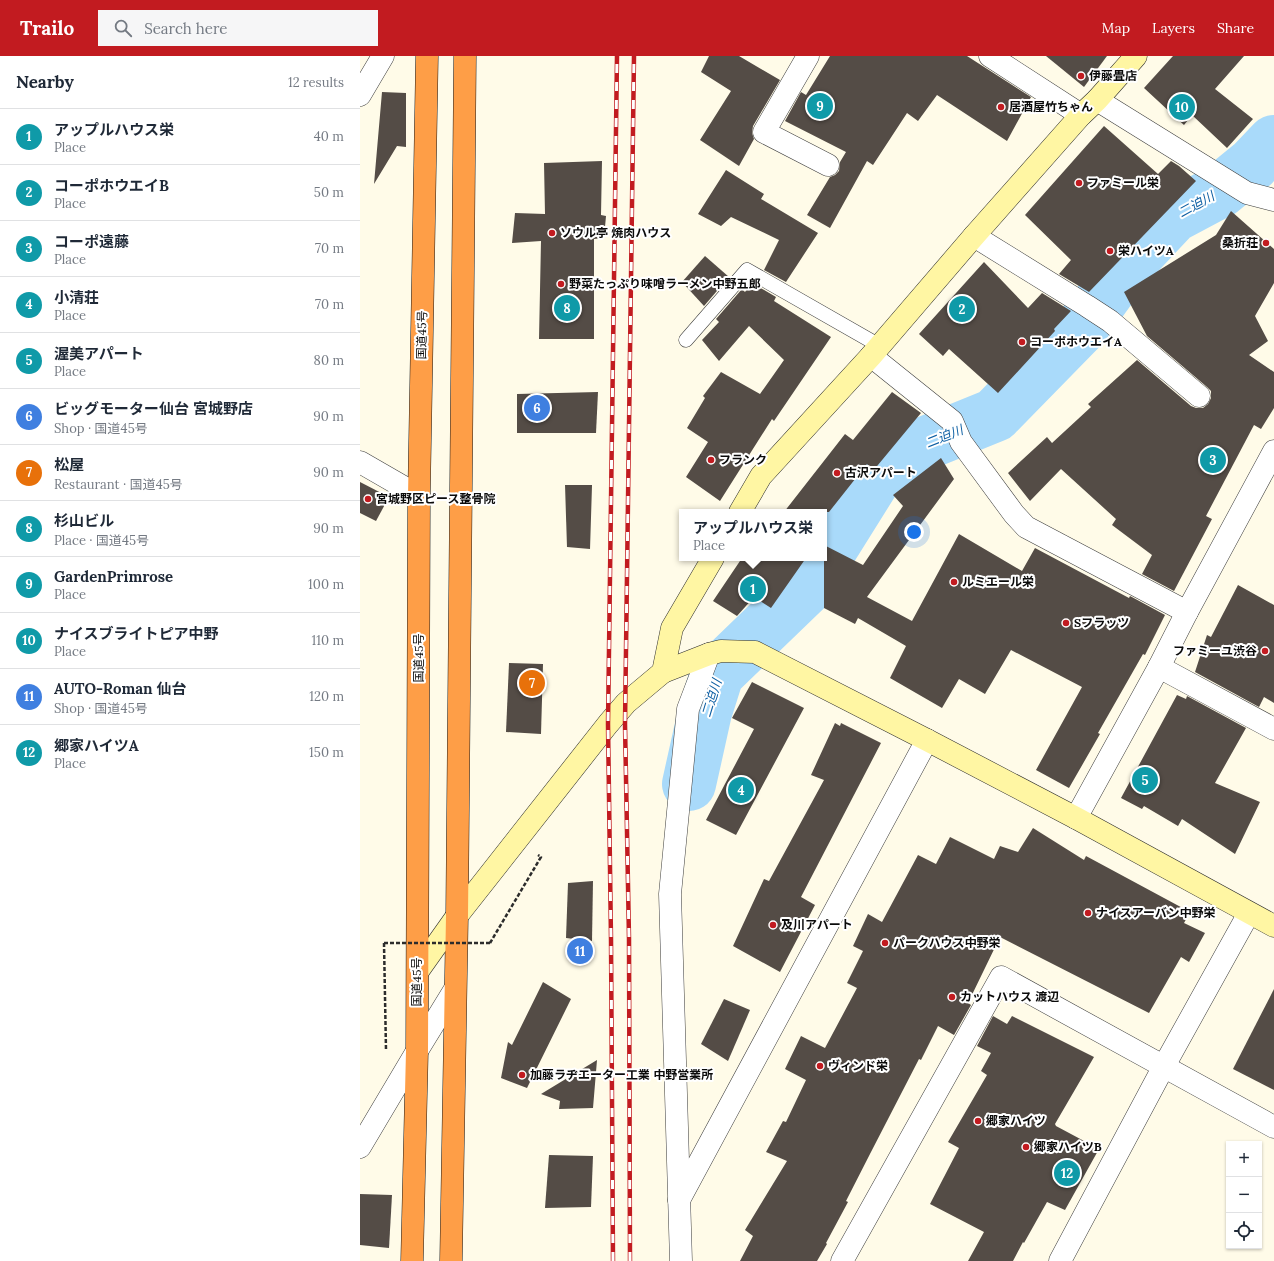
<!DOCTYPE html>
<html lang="en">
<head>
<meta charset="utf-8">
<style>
  :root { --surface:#fff; --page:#f6f6f7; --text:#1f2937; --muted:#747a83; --line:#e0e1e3; --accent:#c21b20 }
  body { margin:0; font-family:Lora,"Noto Sans JP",serif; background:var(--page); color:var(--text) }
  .controls { position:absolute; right:12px; bottom:12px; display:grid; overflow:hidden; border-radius:0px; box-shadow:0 1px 3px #0004 }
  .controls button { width:36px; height:36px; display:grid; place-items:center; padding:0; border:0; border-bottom:1px solid var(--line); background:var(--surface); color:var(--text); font:20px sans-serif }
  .you { position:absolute; left:554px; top:476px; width:14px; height:14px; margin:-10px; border:3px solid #fff; border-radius:50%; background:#1a73e8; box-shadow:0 0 0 6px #1a73e833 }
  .badge { display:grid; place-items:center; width:26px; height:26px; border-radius:50%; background:var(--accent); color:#fff; font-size:13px; font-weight:700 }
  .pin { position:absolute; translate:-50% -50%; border:2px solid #fff; box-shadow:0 1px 4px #0006 }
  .popup { position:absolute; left:319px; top:453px; width:148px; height:52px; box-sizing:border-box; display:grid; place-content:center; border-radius:0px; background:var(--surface); filter:drop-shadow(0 1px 3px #0005); font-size:13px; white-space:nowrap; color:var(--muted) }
  .popup b { font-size:15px; color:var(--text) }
  .popup::after { content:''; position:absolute; left:50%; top:100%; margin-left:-8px; border:8px solid transparent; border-top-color:var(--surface) }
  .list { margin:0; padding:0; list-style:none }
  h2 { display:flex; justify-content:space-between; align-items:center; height:52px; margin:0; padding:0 16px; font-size:17px }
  h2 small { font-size:13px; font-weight:400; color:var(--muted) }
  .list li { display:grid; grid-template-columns:26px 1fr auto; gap:12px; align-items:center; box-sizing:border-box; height:56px; padding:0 16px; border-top:1px solid var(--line) }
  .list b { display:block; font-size:15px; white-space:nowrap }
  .list p { margin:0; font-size:13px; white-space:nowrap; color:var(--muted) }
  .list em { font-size:13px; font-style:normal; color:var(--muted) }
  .icon { flex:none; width:22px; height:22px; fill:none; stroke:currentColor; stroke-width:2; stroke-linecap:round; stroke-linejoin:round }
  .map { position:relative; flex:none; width:914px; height:1205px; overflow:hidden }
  header { display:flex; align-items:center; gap:24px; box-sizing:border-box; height:56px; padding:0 20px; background:var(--accent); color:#fff }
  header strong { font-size:19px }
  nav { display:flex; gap:22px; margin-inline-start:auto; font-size:14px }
  .search { width:280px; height:36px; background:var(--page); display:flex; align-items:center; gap:10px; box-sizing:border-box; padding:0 14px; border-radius:0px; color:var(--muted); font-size:15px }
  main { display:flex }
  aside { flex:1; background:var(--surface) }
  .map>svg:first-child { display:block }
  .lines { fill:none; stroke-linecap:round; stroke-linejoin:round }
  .river { stroke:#a9dafa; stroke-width:54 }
  .building { fill:#544c46 }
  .lane-casing { stroke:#3d3d3d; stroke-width:15 }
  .street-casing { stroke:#3d3d3d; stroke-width:23 }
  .secondary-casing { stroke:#2c2c2c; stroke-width:23 }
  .highway-casing { stroke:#1b1b1b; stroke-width:23 }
  .path { stroke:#2c2c2c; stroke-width:2.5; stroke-dasharray:4 2; stroke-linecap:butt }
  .lane { stroke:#fff; stroke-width:14 }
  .street { stroke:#fff; stroke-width:22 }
  .secondary { stroke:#fff6a3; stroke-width:22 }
  .highway { stroke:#fe9e47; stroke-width:22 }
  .rail-casing { stroke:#c21b20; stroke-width:4.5 }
  .rail { stroke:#fff; stroke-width:3; stroke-dasharray:9; stroke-linecap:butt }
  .path-bridge { stroke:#2c2c2c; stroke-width:2.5; stroke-dasharray:4 2; stroke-linecap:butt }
  .poi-dot { fill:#c21b20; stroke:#fff; stroke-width:1.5 }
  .labels { text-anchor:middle; stroke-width:4; stroke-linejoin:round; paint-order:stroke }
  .poi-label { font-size:12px; font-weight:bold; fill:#0a0a0a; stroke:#fff; text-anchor:start }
  .street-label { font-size:12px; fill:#0a0a0a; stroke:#fff }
  .water-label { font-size:13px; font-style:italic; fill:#0d5fa3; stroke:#fff }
</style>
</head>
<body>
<header>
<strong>Trailo</strong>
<div class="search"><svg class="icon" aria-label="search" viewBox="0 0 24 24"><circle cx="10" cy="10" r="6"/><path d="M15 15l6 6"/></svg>Search here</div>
<nav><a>Map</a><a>Layers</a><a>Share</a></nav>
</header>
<main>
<aside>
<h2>Nearby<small>12 results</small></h2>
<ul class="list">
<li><span class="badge" style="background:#0f9aa8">1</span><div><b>アップルハウス栄</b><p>Place</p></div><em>40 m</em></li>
<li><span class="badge" style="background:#0f9aa8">2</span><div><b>コーポホウエイB</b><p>Place</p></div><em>50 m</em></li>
<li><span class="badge" style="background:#0f9aa8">3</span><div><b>コーポ遠藤</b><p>Place</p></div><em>70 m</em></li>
<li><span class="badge" style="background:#0f9aa8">4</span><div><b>小清荘</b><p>Place</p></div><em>70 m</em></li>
<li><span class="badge" style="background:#0f9aa8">5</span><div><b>渥美アパート</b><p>Place</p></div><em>80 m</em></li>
<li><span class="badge" style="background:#3f7fe0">6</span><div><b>ビッグモーター仙台 宮城野店</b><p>Shop · 国道45号</p></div><em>90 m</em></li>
<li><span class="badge" style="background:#e8710a">7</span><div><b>松屋</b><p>Restaurant · 国道45号</p></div><em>90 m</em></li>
<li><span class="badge" style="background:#0f9aa8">8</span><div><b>杉山ビル</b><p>Place · 国道45号</p></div><em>90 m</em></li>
<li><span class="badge" style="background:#0f9aa8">9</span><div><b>GardenPrimrose</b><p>Place</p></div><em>100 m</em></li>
<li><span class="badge" style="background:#0f9aa8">10</span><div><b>ナイスブライトピア中野</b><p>Place</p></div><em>110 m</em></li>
<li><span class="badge" style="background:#3f7fe0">11</span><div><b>AUTO-Roman 仙台</b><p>Shop · 国道45号</p></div><em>120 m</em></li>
<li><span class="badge" style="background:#0f9aa8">12</span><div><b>郷家ハイツA</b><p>Place</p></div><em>150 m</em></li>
</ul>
</aside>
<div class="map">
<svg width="914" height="1205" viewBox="0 0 914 1205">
  <rect width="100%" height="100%" fill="#fffbe8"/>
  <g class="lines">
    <polyline class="river" points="329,728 345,656 357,618 446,532 516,420 561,389 635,359 724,268 766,210 813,160 860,135 893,108 914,86"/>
  </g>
  <g class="building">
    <polygon points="349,0 379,0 420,24 393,70 392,77 394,83 379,110 340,84 371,35 341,16"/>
    <polygon points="470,0 607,0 671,41 647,85 577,39 558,65 547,57 513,109 507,105 470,172 447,159 470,121 475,119 479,115 480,106 486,96 425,65 441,36 446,39"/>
    <polygon points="686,0 747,0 724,31"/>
    <polygon points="813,0 884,0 855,33 893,63 867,92 832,59 824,69 784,32"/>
    <polygon points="22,36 46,37 46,91 37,90 14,128"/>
    <polygon points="744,70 798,118 811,105 819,110 836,125 729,236 699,218 711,204 665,159"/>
    <polygon points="242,105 241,159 246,160 244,182 234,183 234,283 179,283 181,185 152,187 155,157 185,158 184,107"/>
    <polygon points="366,114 404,138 401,143 458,177 426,226 404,214 419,184 371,161 361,170 338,158"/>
    <polygon points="871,155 914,193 914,227 895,260 908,285 889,299 914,316 914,352 901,373 894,369 846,460 852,463 814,535 782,518 792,499 752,469 756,463 701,413 670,445 648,417 687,381 692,387 731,351 728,348 777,304 831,350 836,352 843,352 848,348 851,342 851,335 847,331 787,280 764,236 856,179"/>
    <polygon points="345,200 369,221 344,250 322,226"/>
    <polygon points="624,206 668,252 682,237 711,255 694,273 695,275 638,337 589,293 583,300 559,278"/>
    <polygon points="392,227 416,241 414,245 471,281 414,365 412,363 360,445 326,421 348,386 327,372 345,342 343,340 361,316 400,338 424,304 389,270 359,305 342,284 359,266 356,263 382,233 385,236"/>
    <polygon points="238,336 236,377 157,377 157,338"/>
    <polygon points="532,336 561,357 513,415 507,408 469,456 424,456 485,378 493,384"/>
    <polygon points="581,402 594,423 507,541 552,565 599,478 662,515 675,492 769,542 770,540 805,559 785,599 783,598 738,677 740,678 709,732 676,714 722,631 651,594 625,638 599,623 582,652 530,622 546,590 498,562 495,568 464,552 464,489 503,509 543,450 533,439"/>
    <polygon points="0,426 29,441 16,465 0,457"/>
    <polygon points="205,429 232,429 230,493 207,491"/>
    <polygon points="382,502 446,502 411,552 394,541 377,560 353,545"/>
    <polygon points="878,529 914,549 914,647 904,641 899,651 835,616 847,579 851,581"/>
    <polygon points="149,607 183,608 181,678 146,676"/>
    <polygon points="392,626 444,652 376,779 346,764 394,673 372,662"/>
    <polygon points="817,639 826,643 827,640 886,672 855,727 900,746 875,798 822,763 818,770 784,750 782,753 761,742"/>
    <polygon points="475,667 480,670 481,667 521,687 441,841 455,849 420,916 373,890 404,823 409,825 464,724 451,719"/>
    <polygon points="673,772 724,804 726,800 830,856 824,867 845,877 829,906 821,901 789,957 640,881 608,947 611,949 594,979 578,970 561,1004 559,1003 511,1096 486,1145 488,1146 466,1187 467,1188 457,1205 380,1205 393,1180 385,1174 427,1105 406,1096 423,1065 426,1066 446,1024 425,1013 441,980 465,992 497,932 487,927 503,895 493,890 508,858 522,866 558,799 576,808 590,781 634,803 640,790 658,796"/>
    <polygon points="233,825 232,885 206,882 208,827"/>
    <polygon points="183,926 211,943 167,1032 141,1022 148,986 152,989"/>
    <polygon points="914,933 914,1034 873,1013"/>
    <polygon points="364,943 390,954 368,1005 341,988"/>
    <polygon points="633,960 647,968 652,960 734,1001 695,1068 696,1070 739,1093 705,1154 687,1146 664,1187 663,1186 653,1205 608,1205 624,1176 570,1148 599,1092 588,1086 627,1019 621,1015 631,997 617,990"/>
    <polygon points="237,1004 233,1052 199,1053 200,1045 181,1038"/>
    <polygon points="189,1099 233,1100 231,1151 185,1152"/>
    <polygon points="0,1138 32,1139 29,1192 0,1189"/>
  </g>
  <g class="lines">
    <defs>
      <polyline id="lane" points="326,284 387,214 520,290"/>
      <g id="street">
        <polyline points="448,0 404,76 468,109"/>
        <polyline points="630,0 721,59"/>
        <polyline points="0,39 23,0"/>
        <polyline points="737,44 887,137 914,144"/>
        <polyline points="614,180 727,250 750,265 839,340"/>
        <polyline points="511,300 592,365 601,386 654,458 666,471 827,556"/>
        <polyline points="0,406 59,440"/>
        <polyline points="799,611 914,673"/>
        <polyline points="716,762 799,611 827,556 914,395"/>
        <polyline points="0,1091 57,995 95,933"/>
        <polyline points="319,1144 567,684"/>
        <polyline points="321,1205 310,838 328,653 349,598"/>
        <polyline points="482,1205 641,921 914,1071"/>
        <polyline points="700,1205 804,1010 889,857"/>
      </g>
      <g id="secondary">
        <polyline points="380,456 401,420 511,300 614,180 721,59 737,44 776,0"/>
        <polyline points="303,616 349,598 361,595 395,596 567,684 716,762 914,870"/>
        <polyline points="58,915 97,860 248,668 266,647 303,616 312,572 353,502"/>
      </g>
      <g id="highway">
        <polyline points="52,1205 57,995 59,440 67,0"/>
        <polyline points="91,1205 97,860 105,0"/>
      </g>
    </defs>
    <use href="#lane" class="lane-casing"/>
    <use href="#street" class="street-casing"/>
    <use href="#secondary" class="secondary-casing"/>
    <use href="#highway" class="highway-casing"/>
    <g class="path">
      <polyline points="24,887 26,994"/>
      <polyline points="130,887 181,801 178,799"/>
    </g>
    <use href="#lane" class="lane"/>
    <use href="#street" class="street"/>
    <use href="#secondary" class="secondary"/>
    <use href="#highway" class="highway"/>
    <defs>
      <g id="rail">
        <polyline points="253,1205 251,883 248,668 257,0"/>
        <polyline points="270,1205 269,882 265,668 274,0"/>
      </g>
    </defs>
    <use href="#rail" class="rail-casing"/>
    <use href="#rail" class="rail"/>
    <polyline class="path-bridge" points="24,887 130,887"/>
  </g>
  <g class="poi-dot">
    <circle cx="721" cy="20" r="4"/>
    <circle cx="641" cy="51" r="4"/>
    <circle cx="719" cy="127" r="4"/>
    <circle cx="192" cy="177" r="4"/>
    <circle cx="906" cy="187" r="4"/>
    <circle cx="750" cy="195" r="4"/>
    <circle cx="201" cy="228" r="4"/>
    <circle cx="662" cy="286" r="4"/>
    <circle cx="351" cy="404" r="4"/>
    <circle cx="477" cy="417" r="4"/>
    <circle cx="8" cy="443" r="4"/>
    <circle cx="594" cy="526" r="4"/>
    <circle cx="706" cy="567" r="4"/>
    <circle cx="905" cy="595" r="4"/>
    <circle cx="728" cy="857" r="4"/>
    <circle cx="413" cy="869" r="4"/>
    <circle cx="525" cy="887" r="4"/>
    <circle cx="592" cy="941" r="4"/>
    <circle cx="460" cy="1010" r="4"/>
    <circle cx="162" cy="1019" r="4"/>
    <circle cx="618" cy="1065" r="4"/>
    <circle cx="666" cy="1091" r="4"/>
  </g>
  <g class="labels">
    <g class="poi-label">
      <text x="729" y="24">伊藤畳店</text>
      <text x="649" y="55">居酒屋竹ちゃん</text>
      <text x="727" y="131">ファミール栄</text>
      <text x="200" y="181">ソウル亭 焼肉ハウス</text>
      <text x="898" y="191" text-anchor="end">桑折荘</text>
      <text x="758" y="199">栄ハイツA</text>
      <text x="209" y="232">野菜たっぷり味噌ラーメン中野五郎</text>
      <text x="670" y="290">コーポホウエイA</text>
      <text x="359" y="408">フランク</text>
      <text x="485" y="421">古沢アパート</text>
      <text x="16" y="447">宮城野区ピース整骨院</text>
      <text x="602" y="530">ルミエール栄</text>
      <text x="714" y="571">Sフラッツ</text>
      <text x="897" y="599" text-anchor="end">ファミーユ渋谷</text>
      <text x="736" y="861">ナイスアーバン中野栄</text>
      <text x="421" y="873">及川アパート</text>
      <text x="533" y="891">パークハウス中野栄</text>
      <text x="600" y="945">カットハウス 渡辺</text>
      <text x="468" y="1014">ヴィンド栄</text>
      <text x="170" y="1023">加藤ラヂエーター工業 中野営業所</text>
      <text x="626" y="1069">郷家ハイツ</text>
      <text x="674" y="1095">郷家ハイツB</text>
    </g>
    <g class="street-label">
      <text transform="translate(62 279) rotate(-89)" y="4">国道45号</text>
      <text transform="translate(59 602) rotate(-90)" y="4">国道45号</text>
      <text transform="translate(57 926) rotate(-90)" y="4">国道45号</text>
    </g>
    <g class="water-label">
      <text transform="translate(836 148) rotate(-29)" y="5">二迫川</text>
      <text transform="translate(584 380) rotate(-22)" y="5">二迫川</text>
      <text transform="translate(351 642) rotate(-73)" y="5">二迫川</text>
    </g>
  </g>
</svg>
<div class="controls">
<button>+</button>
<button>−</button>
<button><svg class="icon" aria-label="locate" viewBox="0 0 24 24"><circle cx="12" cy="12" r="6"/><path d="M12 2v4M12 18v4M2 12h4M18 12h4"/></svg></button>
</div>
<div class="you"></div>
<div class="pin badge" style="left:393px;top:533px;background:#0f9aa8">1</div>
<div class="popup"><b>アップルハウス栄</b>Place</div>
<div class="pin badge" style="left:602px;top:253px;background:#0f9aa8">2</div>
<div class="pin badge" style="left:853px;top:404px;background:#0f9aa8">3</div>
<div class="pin badge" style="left:381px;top:734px;background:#0f9aa8">4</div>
<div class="pin badge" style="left:785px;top:724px;background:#0f9aa8">5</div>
<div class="pin badge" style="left:177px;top:352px;background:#3f7fe0">6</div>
<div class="pin badge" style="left:172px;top:627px;background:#e8710a">7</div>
<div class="pin badge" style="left:207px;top:252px;background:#0f9aa8">8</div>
<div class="pin badge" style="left:460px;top:50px;background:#0f9aa8">9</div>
<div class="pin badge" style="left:822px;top:51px;background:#0f9aa8">10</div>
<div class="pin badge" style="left:220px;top:895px;background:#3f7fe0">11</div>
<div class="pin badge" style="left:707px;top:1117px;background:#0f9aa8">12</div>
</div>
</main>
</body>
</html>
